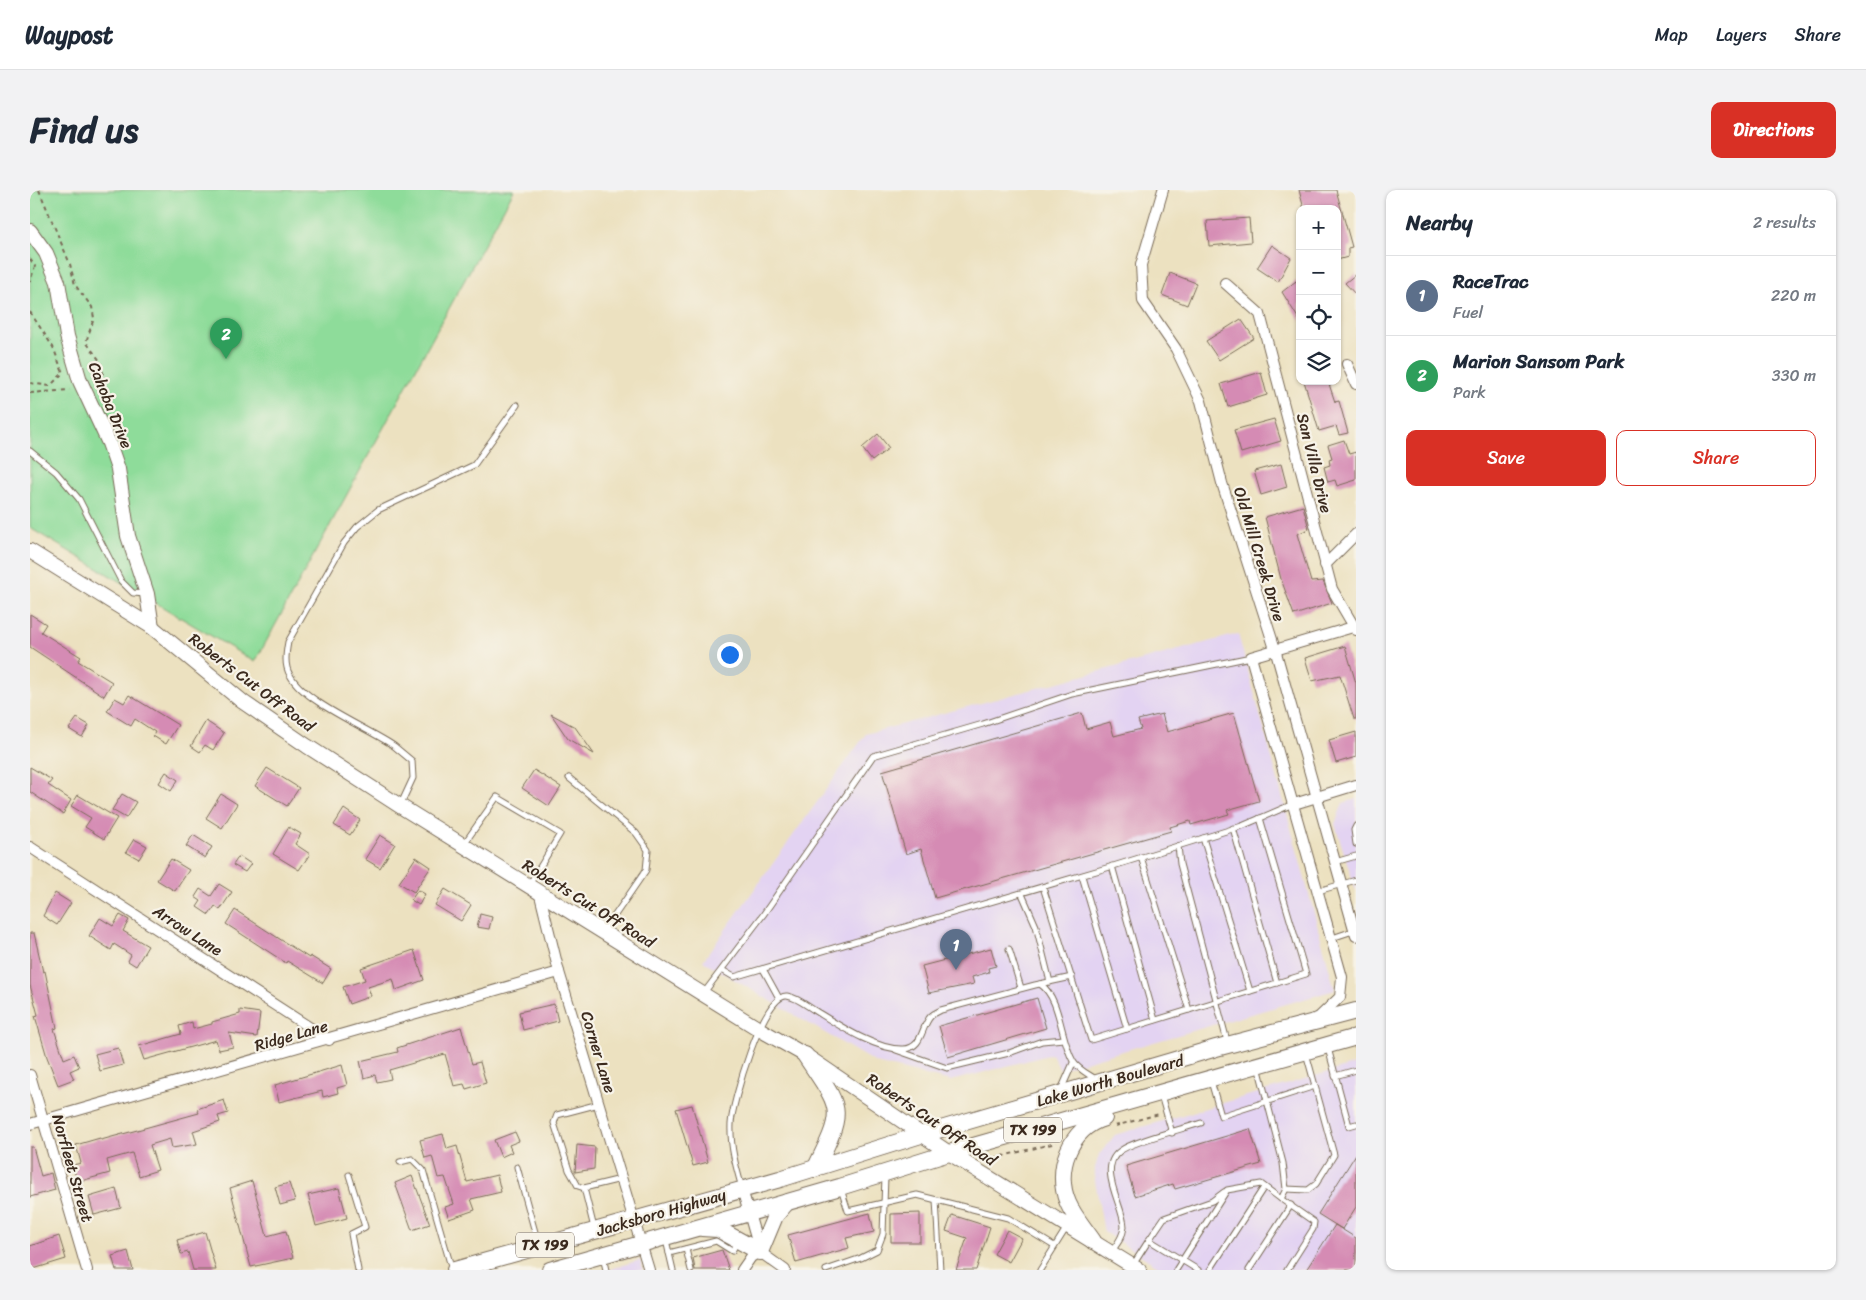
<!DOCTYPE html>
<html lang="en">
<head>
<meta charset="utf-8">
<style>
  :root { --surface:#fff; --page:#f2f2f3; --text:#1f2937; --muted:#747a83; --line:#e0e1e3; --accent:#d93025 }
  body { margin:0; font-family:Sriracha,sans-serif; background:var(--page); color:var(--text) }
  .controls { position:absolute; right:15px; top:15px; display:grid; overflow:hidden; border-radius:10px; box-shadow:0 1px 4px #0004 }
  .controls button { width:45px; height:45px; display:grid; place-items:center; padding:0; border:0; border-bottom:1px solid var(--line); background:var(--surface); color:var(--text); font:25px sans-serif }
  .you { position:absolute; left:699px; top:464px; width:18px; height:18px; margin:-12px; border:4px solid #fff; border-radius:50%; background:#1a73e8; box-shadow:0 0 0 8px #1a73e833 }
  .badge { display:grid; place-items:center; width:32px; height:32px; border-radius:50%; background:var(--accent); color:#fff; font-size:16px; font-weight:700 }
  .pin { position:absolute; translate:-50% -41px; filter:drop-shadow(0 1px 2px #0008) }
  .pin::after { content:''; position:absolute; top:26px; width:18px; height:15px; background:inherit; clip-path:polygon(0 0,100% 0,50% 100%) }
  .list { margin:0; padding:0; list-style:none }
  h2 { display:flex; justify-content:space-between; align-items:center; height:65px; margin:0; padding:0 20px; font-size:21px }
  h2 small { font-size:16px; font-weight:400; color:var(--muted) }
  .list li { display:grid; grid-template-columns:32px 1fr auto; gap:15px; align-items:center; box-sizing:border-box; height:80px; padding:0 20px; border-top:1px solid var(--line) }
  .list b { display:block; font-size:19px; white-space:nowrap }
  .list p { margin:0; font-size:16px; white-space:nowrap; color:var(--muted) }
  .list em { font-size:16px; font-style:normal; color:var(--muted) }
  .actions { display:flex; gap:10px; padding:15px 20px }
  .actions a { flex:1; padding:11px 0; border:1px solid var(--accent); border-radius:10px; text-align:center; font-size:18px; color:var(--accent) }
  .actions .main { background:var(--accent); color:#fff }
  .icon { flex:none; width:28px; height:28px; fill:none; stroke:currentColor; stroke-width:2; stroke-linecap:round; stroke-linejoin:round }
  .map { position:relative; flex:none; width:1326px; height:1080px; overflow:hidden; border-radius:10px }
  header { display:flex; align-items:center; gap:30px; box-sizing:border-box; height:70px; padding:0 25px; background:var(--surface); border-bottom:1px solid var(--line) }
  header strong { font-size:24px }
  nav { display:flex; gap:28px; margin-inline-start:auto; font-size:18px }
  .intro { display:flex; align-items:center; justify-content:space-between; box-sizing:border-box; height:120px; padding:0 30px }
  h1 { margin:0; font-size:35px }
  .button { padding:12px 22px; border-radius:10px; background:var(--accent); color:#fff; font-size:18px; font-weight:700 }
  main { display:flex; gap:30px; padding:0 30px }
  aside { flex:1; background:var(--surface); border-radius:10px; box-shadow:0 1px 4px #0004 }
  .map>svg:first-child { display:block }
  .built { fill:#e3d3f2 }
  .green { fill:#8edc9a; stroke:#64835c }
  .building { fill:#d58bb4 }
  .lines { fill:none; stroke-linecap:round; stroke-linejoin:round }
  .lane-casing { stroke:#796a57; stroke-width:7 }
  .street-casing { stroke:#796a57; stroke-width:12 }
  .secondary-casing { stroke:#796a57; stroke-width:16 }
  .primary-casing { stroke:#796a57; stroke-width:18 }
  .path { stroke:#796a57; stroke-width:2; stroke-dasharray:4 4; stroke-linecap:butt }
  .lane { stroke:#fff; stroke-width:5 }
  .street { stroke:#fff; stroke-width:10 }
  .secondary { stroke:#fff; stroke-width:14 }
  .primary { stroke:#fff; stroke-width:16 }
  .labels { text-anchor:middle; stroke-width:4.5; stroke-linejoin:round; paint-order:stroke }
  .shield { fill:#f7f3e8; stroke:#73665b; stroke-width:1 }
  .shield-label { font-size:15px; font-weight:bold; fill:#3b2a1e }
  .street-label { font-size:16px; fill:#3b2a1e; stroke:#f7f3e8 }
</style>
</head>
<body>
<header>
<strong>Waypost</strong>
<nav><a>Map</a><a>Layers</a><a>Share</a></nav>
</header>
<div class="intro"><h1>Find us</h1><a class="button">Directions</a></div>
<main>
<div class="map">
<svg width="1326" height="1080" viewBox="0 0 1326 1080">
  <rect width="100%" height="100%" fill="#f7f3e8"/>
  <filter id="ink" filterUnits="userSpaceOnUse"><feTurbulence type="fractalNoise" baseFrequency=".02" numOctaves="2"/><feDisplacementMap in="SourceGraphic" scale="10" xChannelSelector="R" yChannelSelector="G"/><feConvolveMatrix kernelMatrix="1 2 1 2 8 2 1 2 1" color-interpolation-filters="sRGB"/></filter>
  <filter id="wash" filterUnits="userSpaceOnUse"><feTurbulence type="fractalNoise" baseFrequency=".0096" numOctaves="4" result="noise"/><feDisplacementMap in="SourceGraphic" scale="20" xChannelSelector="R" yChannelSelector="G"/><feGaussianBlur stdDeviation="1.12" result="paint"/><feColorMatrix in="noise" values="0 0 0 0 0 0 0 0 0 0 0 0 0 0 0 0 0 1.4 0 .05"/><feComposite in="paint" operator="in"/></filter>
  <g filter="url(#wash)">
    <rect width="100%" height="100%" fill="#ece1c0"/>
    <g class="built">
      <polygon points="1208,444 1305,800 1030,879 1022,864 921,891 846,873 673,771 836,544"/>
      <polygon points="1326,609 1326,701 1305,634 1313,613"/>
      <polygon points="1326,874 1326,1080 1134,1080 1074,1042 1065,990 1065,978 1069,965 1085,945"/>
      <polygon points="610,1070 613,1080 577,1080"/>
    </g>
    <polygon class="green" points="0,0 484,0 225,472 0,338"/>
    <g id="blocks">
      <g class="building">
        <polygon points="1269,0 1306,0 1322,57 1318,58 1318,67 1307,70 1307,19 1274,19"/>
        <polygon points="1219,28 1221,52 1179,56 1177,31"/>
        <polygon points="1242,55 1261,68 1248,92 1227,78"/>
        <polygon points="1140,83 1166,93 1157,115 1132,105"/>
        <polygon points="1326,84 1326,105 1315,93"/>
        <polygon points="1266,91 1267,93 1270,91 1270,131 1252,102"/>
        <polygon points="1211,129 1224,148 1189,170 1176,151"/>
        <polygon points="1231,182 1237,205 1198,217 1191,194"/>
        <polygon points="1274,191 1298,191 1305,212 1309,211 1318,243 1309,245 1306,236 1289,241"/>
        <polygon points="1244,229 1251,251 1211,263 1204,240"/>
        <polygon points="848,244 859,258 842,271 832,258"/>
        <polygon points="1314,250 1319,264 1326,262 1326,290 1307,296 1305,290 1298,292 1294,277 1300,275 1299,269 1302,268 1298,255"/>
        <polygon points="1251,274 1257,297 1231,305 1224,281"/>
        <polygon points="1273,316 1279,339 1267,344 1281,392 1293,391 1302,413 1264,425 1251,389 1235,327"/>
        <polygon points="0,424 16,434 11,442 51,467 48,471 82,492 74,506 0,457"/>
        <polygon points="1315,456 1326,493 1326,529 1324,529 1310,485 1282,491 1275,468"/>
        <polygon points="99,505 148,535 136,554 123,546 125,542 105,529 101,536 77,521 85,508 94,513"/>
        <polygon points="1052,523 1056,539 1080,532 1084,546 1111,539 1108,530 1132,524 1137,542 1204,523 1229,611 1197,620 1199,624 1161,635 1160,631 1140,637 1141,641 905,708 891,659 876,664 852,581"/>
        <polygon points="521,524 545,537 564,564 538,549"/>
        <polygon points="47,528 59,535 52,547 39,539"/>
        <polygon points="176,531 194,543 183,560 175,555 170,562 161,556"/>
        <polygon points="1326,542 1326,567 1306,573 1299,550"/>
        <polygon points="0,577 22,590 18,595 41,610 33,624 0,602"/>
        <polygon points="237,578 269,598 257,616 225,596"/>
        <polygon points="504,580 531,597 519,616 492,598"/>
        <polygon points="136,582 148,590 141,601 129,593"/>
        <polygon points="92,604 106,612 96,628 82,620"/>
        <polygon points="191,604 207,614 192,638 176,628"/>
        <polygon points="48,605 87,628 74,649 55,637 61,628 41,616"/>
        <polygon points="314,619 330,630 320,645 304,635"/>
        <polygon points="259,637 271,644 265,654 280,664 269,680 243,664"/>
        <polygon points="163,645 182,657 175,668 156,656"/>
        <polygon points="350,645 365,654 350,678 335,669"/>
        <polygon points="104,649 117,656 109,669 96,662"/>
        <polygon points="209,666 221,674 215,682 203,675"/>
        <polygon points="386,667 401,677 384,702 369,693"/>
        <polygon points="141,669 159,680 145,701 127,690"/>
        <polygon points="189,694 202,702 190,720 185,716 179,725 167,717 171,711 165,707 170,699 181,706"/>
        <polygon points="415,699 441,715 431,731 405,715"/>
        <polygon points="388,700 395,704 389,715 381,710"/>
        <polygon points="25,703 41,713 27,735 13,726"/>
        <polygon points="205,720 279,768 280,766 301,779 293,793 257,771 256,773 196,734"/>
        <polygon points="450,724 462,727 459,739 447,737"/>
        <polygon points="90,725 99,730 93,741 118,756 106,776 98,771 101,765 84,754 81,760 59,746 70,728 83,736"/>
        <polygon points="0,743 4,743 13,782 15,781 27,838 24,839 34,869 44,865 49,877 40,881 44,889 28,895 17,867 5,826 8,825 0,795"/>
        <polygon points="961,758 966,776 958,778 959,782 942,787 944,794 899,803 892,776"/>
        <polygon points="384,760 394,790 366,800 363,789 338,797 341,806 319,814 313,797 335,790 331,778"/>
        <polygon points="1007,808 1016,838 918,867 909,836"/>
        <polygon points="524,814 528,831 493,840 489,822"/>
        <polygon points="210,820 230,823 227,847 199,843 203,857 189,860 186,850 114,870 109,856 151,844 149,836 162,832 163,839 182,834 182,832 210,824"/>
        <polygon points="431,837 442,874 450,872 456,893 436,899 434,894 424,896 415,864 359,880 361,889 347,892 345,885 334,888 330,871 368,862 367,858"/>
        <polygon points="88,858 93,875 70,881 65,864"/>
        <polygon points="312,875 317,895 307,898 308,903 293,907 292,901 249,912 245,895"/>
        <polygon points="194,910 198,923 188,926 190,932 163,941 167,954 142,958 140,949 120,955 128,980 109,986 102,963 77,970 80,983 47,992 43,975 51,973 46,955 70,948 71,950 169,923 167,919"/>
        <polygon points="662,915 678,972 663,976 646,919"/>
        <polygon points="1220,939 1231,974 1145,999 1143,994 1105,1006 1096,976"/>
        <polygon points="485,942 489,951 479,955 482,962 471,967 464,950"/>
        <polygon points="413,944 417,959 427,956 437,992 467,985 471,1002 441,1009 445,1020 419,1029 415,1017 424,1014 415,987 408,988 402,966 395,968 390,950"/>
        <polygon points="547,955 565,957 564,979 545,982"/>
        <polygon points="0,957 3,957 11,986 21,983 25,1000 0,1007"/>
        <polygon points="1326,964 1326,1017 1312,1039 1288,1024"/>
        <polygon points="382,986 400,1034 382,1040 365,993"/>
        <polygon points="222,991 237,1046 256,1041 263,1068 221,1077 200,998"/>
        <polygon points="259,993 265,1011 250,1015 245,997"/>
        <polygon points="309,998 317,1028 286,1036 278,1005"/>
        <polygon points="86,999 91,1018 64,1025 59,1007"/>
        <polygon points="840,1023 844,1042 816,1048 819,1058 766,1073 758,1045"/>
        <polygon points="890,1023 890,1052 861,1052 861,1024"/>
        <polygon points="922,1025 960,1037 946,1080 926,1080 937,1048 916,1041"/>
        <polygon points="1305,1035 1326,1048 1326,1080 1276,1080"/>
        <polygon points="977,1040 992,1048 979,1072 964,1064"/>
        <polygon points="175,1042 186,1080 163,1080 158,1062 151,1064 147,1050"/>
        <polygon points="29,1046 36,1069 0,1080 0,1056"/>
        <polygon points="692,1060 699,1080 665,1080 663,1068"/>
        <polygon points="98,1061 103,1080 86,1080 82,1066"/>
      </g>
    </g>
  </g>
  <g filter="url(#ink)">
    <use href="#blocks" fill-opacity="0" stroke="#796a57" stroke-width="1"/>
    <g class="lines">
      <defs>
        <g id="lane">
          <polyline points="0,261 26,282 49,309 91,391 103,403 116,404"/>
          <polyline points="539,588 606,643 618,660 616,680 574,741"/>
          <path d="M370,616L383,588L382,571C376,566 370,561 364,556C338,538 275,513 260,485C254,475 256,463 258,452L314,353L327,337L348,320L444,275L487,215"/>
          <polyline points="1326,636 1324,640 1326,654"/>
          <polyline points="1203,638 1247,793"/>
          <polyline points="1173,648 1220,801"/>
          <polyline points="434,654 467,607 530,644 499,695"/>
          <polyline points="1148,656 1150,674 1197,851"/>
          <polyline points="1111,667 1159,820"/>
          <polyline points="1305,672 1326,666"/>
          <polyline points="1082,676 1125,830"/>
          <polyline points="1052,686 1097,839"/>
          <polyline points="1013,697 1061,850 1276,784 1230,628"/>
          <polyline points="1288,701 1326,690"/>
          <polyline points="992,704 1006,736 1020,792"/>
          <polyline points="1302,748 1326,740"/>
          <polyline points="979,759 991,798"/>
          <polyline points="733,779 749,808"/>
          <polyline points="692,780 704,787 1080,677 1212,636 1263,614"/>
          <path d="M1010,794C1031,808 1030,849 1043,871C1047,879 1060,885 1067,890"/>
          <polyline points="673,804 733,725 843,566 953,534 1042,504 1221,467"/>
          <polyline points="1298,858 1319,936 1326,934"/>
          <polyline points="866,860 917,878 979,863 1012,851 1034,849"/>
          <polyline points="1228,876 1253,973 1256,999 1251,1009 1284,1032 1283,1039 1257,1080"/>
          <polyline points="1305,886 1326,880"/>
          <polyline points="1181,891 1191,926 1285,896"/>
          <polyline points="1031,900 1043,873"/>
          <polyline points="1131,905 1142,943"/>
          <polyline points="569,914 527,925 524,933 539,980 548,996 554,998 591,989"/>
          <polyline points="370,972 382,969 393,980 422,1080"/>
          <polyline points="487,977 508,1053"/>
          <polyline points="319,985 335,1037 321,1044 328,1080"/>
          <polyline points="554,998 564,1038"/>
          <path d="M712,998C706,977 700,956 701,934C702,914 733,803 757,806C766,807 776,815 784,820C807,834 847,861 874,859C893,858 891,836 901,826C904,823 908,822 911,820L1005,795L1042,787"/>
          <polyline points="811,999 818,1021 887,1005 978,1028 1024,1056"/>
          <polyline points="1256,999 1278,1000 1286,994 1304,965 1276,863"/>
          <polyline points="906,1010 910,1080"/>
          <polyline points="636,1050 639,1063 686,1051 702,1061 707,1052"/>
          <polyline points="1119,1050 1134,1028 1182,1011 1194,1002"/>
          <polyline points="656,1059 661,1080"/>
          <path d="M1082,1061C1087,1054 1093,1047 1094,1037C1094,1016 1066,978 1090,961C1103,951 1153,939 1171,933"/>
          <polyline points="639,1063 643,1080"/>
          <polyline points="573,1067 576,1080"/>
          <polyline points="1103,1075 1119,1050 1168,1080"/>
          <polyline points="796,1080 831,1068 847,1060 853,1044 855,986"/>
          <polyline points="1010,1080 1037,1037"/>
          <polyline points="1146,1080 1197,1000 1231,994 1251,1009"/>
          <polyline points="1180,1080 1234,997"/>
          <polyline points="1219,1080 1261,1015"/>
        </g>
        <g id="street">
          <polyline points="1133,0 1111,75 1113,111 1146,159 1171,211 1192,293 1245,459 1326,746"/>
          <polyline points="1195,93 1230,124 1302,399 1326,440"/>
          <polyline points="1317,174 1326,194"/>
          <polyline points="1295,375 1326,344"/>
          <polyline points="1264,614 1326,595"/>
          <polyline points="0,657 299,850"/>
          <polyline points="509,701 529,782 619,1080"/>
          <polyline points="1287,829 1310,807 1312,787 1221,467 1323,437"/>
          <polyline points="0,885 57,1080"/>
          <polyline points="0,934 529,782"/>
          <polyline points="712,999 730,1062 755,1080"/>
          <polyline points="712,1080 721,1067 730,1062"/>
        </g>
        <g id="secondary">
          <polyline points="0,41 16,63 28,92 37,146 50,191 79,253 88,279 98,346 117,404 122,437"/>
          <polyline points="0,361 122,437 213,512 277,556 370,616 729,839 775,865 919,963 1109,1080"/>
        </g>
        <g id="primary">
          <path d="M775,865C812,921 816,917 785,979"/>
          <polyline points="672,1038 688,1039 730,1062 745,1026 757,1012"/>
          <path d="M1063,1051C1055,1039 1044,1027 1038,1013C1024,980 1040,938 1074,928"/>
          <polyline points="425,1080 750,989 894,944 1186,858 1326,821"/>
          <polyline points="520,1080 810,997 919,963 1326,847"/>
        </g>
      </defs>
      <use href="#lane" class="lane-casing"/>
      <use href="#street" class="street-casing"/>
      <use href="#secondary" class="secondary-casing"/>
      <use href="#primary" class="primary-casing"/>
      <g class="path">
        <polyline points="9,0 40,74 45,95 62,117 64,128 56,152 70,171 73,183 66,192"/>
        <polyline points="0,69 5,76 0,92"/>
        <polyline points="0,122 23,157 33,183 20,196 0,193"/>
        <polyline points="0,203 40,200"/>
        <polyline points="1085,936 1129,924"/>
        <polyline points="956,970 1026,953"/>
      </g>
      <use href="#lane" class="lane"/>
      <use href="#street" class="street"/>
      <use href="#secondary" class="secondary"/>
      <use href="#primary" class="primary"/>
    </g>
  </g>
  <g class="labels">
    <g class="shield">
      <rect x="974" y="927.5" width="58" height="25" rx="4"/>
      <rect x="486" y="1042.5" width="58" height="25" rx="4"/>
    </g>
    <g class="shield-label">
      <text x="1003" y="945">TX 199</text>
      <text x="515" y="1060">TX 199</text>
    </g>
    <g class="street-label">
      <text transform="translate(81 215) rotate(68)" y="6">Cahoba Drive</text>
      <text transform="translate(1285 273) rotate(76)" y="6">San Villa Drive</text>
      <text transform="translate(1230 364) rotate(73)" y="6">Old Mill Creek Drive</text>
      <text transform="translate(222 492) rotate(37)" y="6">Roberts Cut Off Road</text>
      <text transform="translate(559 713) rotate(32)" y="6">Roberts Cut Off Road</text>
      <text transform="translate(158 740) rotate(33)" y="6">Arrow Lane</text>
      <text transform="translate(261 845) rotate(-16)" y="6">Ridge Lane</text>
      <text transform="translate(569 862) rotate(73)" y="6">Corner Lane</text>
      <text transform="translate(1080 890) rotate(-16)" y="6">Lake Worth Boulevard</text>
      <text transform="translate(902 929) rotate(34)" y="6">Roberts Cut Off Road</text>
      <text transform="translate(43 978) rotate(74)" y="6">Norfleet Street</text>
      <text transform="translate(631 1022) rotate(-16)" y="6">Jacksboro Highway</text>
    </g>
  </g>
</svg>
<div class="controls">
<button>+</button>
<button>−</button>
<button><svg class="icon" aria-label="locate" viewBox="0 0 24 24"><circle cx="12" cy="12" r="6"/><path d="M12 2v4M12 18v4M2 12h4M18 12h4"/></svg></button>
<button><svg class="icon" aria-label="layers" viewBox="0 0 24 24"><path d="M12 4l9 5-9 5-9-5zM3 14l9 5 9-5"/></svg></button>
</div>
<div class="you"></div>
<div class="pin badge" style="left:926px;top:780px;background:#5c6f8a">1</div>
<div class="pin badge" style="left:196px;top:169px;background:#2e9e5b">2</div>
</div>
<aside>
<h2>Nearby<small>2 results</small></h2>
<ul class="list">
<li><span class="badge" style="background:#5c6f8a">1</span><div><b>RaceTrac</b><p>Fuel</p></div><em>220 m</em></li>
<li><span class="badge" style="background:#2e9e5b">2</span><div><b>Marion Sansom Park</b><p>Park</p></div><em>330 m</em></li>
</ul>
<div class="actions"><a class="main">Save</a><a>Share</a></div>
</aside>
</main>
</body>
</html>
